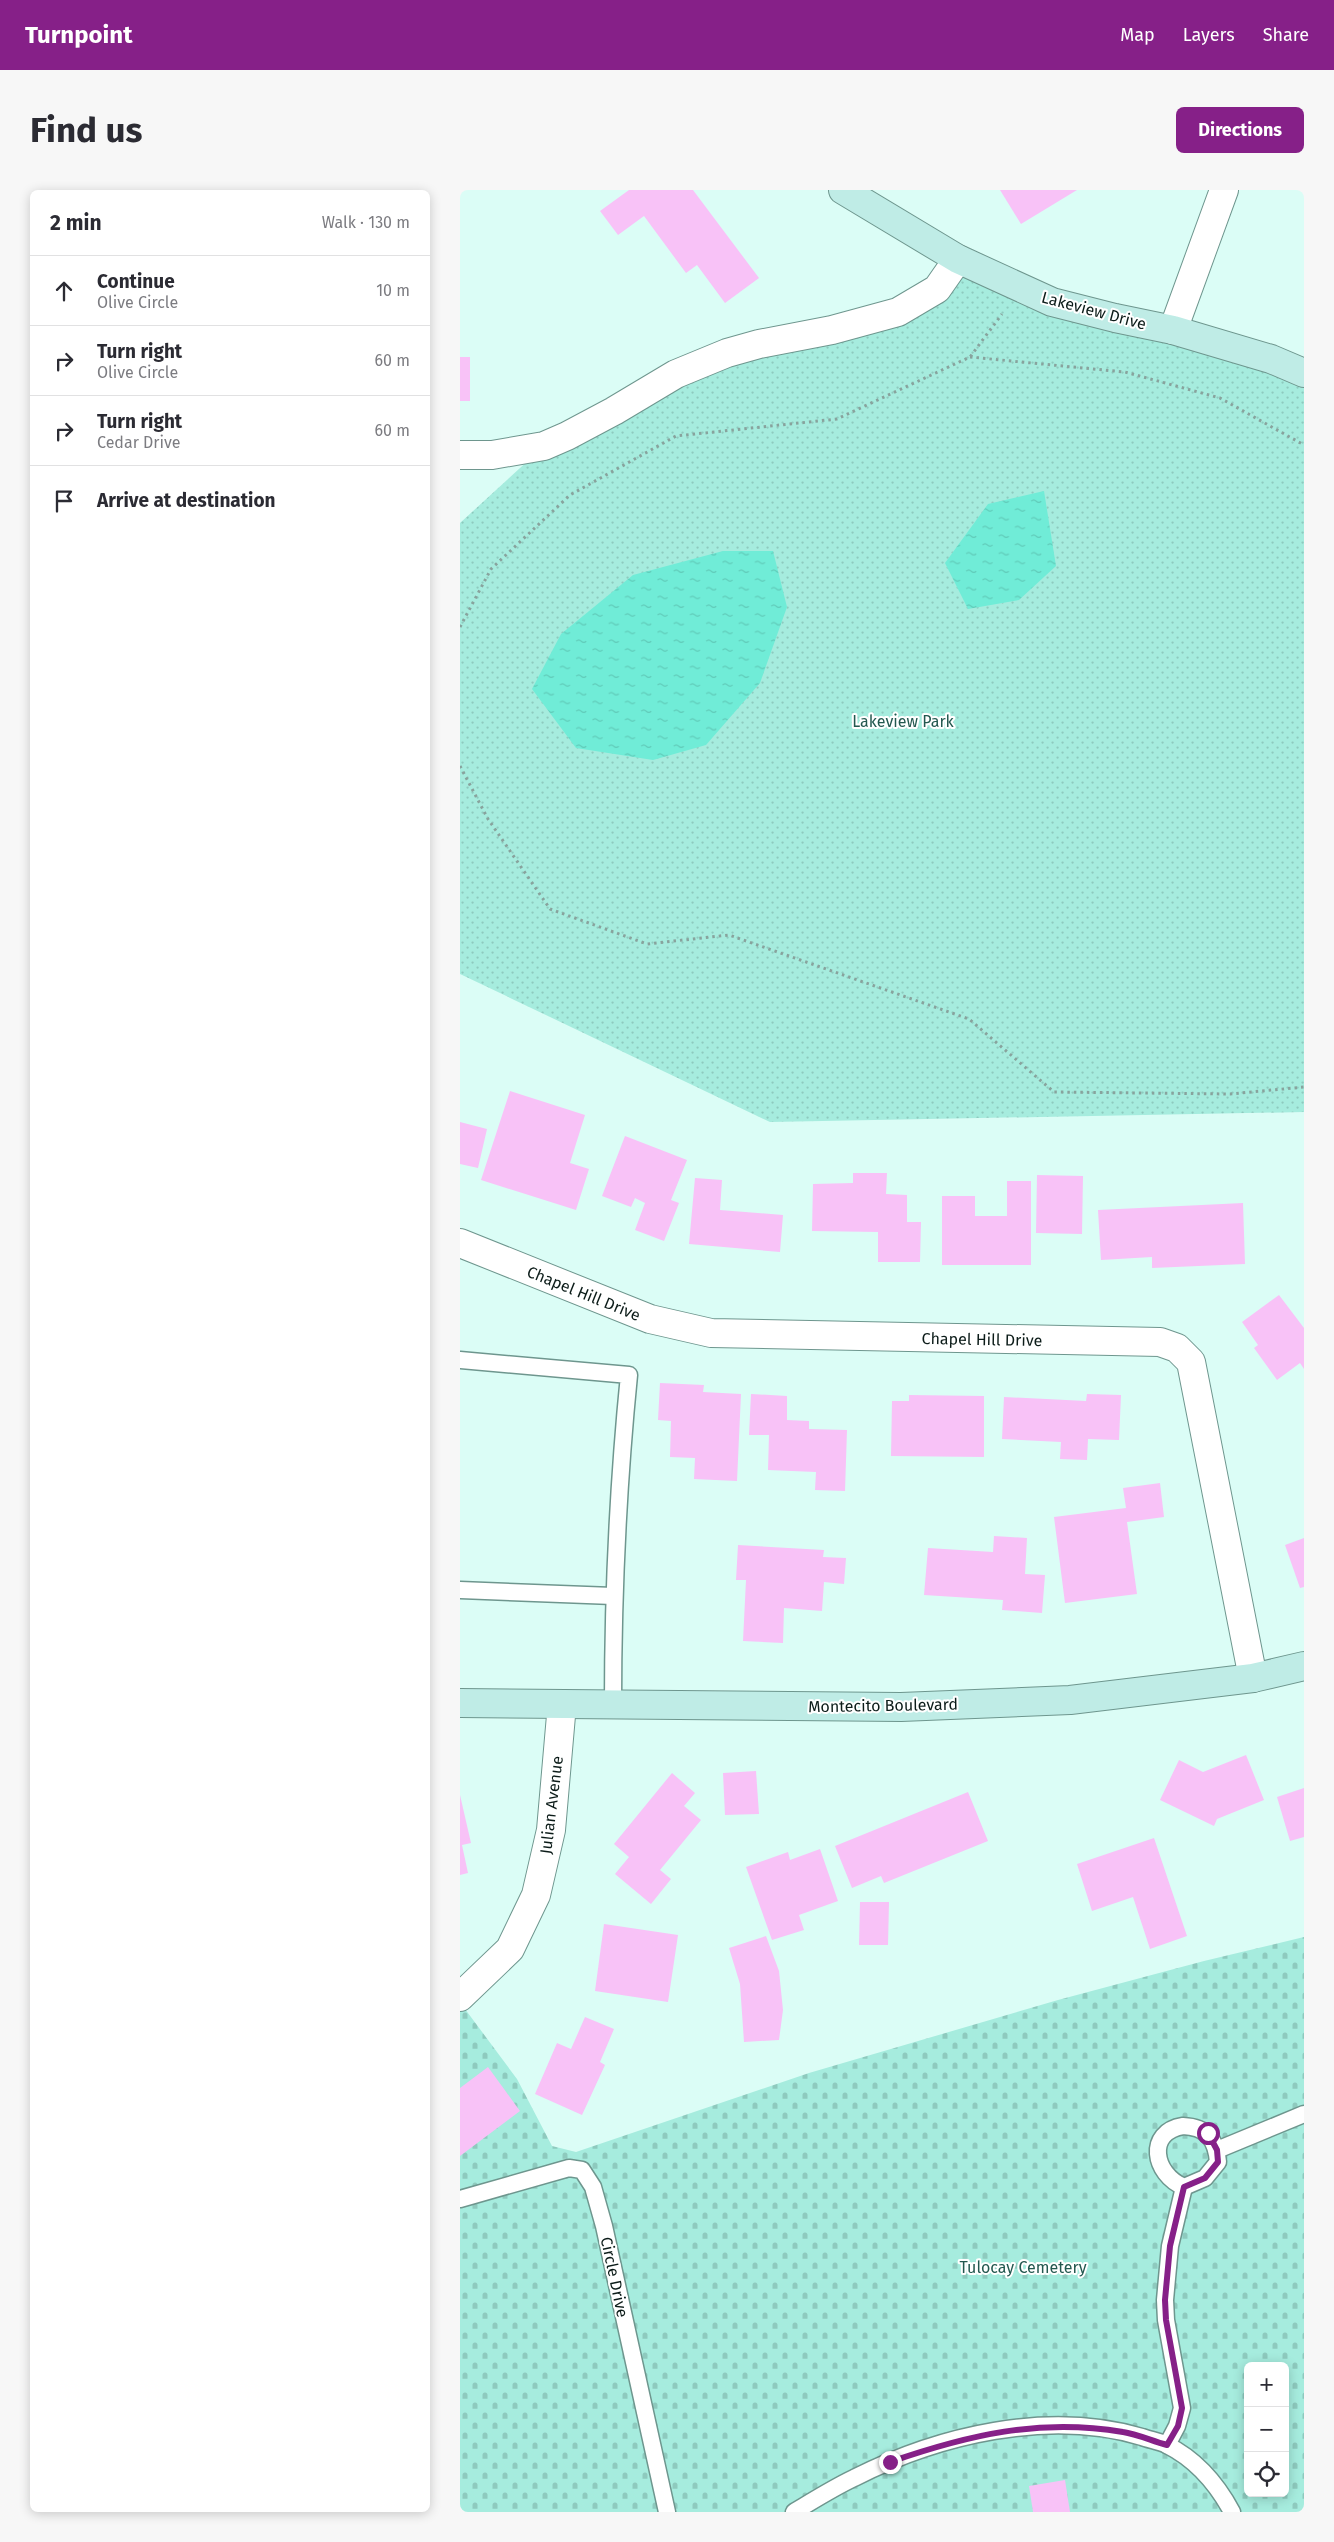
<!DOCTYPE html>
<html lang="en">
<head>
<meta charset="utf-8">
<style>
  :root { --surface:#fff; --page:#f7f7f7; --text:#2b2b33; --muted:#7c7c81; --line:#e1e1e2; --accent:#862088 }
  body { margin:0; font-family:"Fira Sans",sans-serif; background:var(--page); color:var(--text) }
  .controls { position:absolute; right:15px; bottom:15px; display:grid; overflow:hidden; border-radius:8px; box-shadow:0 2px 12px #0003 }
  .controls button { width:45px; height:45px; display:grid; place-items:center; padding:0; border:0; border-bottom:1px solid var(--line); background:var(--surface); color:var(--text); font:25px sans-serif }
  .stop { position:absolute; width:15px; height:15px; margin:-11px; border:4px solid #862088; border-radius:50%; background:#fff }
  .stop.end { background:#862088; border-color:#fff; box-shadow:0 1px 5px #0008 }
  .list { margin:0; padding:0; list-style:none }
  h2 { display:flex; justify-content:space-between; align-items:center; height:65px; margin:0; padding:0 20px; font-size:21px }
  h2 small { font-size:16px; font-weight:400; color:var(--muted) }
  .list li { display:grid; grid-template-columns:32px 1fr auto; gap:15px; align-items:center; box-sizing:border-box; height:70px; padding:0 20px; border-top:1px solid var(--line) }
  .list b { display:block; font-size:19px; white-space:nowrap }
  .list p { margin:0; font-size:16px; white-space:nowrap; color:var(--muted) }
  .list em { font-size:16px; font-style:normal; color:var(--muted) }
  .icon { flex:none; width:28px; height:28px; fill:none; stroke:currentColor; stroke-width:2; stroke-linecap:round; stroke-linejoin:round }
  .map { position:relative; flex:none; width:844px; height:2322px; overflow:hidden; border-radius:8px }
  header { display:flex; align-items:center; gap:30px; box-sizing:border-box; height:70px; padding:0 25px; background:var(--accent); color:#fff }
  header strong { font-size:24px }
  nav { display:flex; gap:28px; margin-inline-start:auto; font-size:18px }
  .intro { display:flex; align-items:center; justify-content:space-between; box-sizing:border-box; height:120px; padding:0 30px }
  h1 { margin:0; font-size:35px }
  .button { padding:12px 22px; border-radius:8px; background:var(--accent); color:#fff; font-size:18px; font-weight:700 }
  main { display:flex; gap:30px; padding:0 30px }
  aside { flex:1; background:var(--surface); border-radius:8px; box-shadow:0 2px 12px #0003 }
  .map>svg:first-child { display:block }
  .cemetery { fill:url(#cemetery-stones); fill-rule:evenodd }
  .park { fill:url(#park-dots) }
  .water { fill:url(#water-ripples) }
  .building { fill:#f8c2f7 }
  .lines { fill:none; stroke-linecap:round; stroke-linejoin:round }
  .lane-casing { stroke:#6e968e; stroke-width:19 }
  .street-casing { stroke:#6e968e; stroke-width:30 }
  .secondary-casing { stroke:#6e968e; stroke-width:30 }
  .path { stroke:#88a39d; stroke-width:3; stroke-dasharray:2.5 4; stroke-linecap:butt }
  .lane { stroke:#fff; stroke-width:16 }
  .street { stroke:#fff; stroke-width:28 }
  .secondary { stroke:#bfece6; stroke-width:28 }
  .route { stroke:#862088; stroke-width:6 }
  .labels { text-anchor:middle; stroke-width:4; stroke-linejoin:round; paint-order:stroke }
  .street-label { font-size:16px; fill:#0c1c19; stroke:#fff }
  .park-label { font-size:16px; fill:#23584f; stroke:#fff }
</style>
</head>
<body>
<header>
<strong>Turnpoint</strong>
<nav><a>Map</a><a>Layers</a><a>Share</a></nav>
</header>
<div class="intro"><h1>Find us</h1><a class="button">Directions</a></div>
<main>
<aside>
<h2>2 min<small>Walk · 130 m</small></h2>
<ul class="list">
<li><svg class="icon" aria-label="ahead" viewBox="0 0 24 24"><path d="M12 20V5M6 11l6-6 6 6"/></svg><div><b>Continue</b><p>Olive Circle</p></div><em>10 m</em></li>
<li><svg class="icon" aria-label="right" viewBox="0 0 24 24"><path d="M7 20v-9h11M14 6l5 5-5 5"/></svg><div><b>Turn right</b><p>Olive Circle</p></div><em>60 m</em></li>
<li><svg class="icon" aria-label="right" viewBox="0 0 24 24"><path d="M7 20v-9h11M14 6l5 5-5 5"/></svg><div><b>Turn right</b><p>Cedar Drive</p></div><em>60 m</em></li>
<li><svg class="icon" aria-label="arrive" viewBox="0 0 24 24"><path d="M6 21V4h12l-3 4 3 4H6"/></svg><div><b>Arrive at destination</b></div></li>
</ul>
</aside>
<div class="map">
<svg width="844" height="2322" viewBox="0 0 844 2322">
  <defs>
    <pattern id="cemetery-stones" width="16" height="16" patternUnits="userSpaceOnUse" patternTransform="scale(1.25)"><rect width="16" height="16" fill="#a6ecde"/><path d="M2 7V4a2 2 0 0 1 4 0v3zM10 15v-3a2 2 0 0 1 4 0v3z" fill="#8ecabe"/></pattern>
    <pattern id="park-dots" width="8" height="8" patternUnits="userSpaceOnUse" patternTransform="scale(1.25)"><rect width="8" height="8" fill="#a6ecde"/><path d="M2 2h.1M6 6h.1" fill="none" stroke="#8ecabe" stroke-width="1.8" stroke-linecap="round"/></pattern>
    <pattern id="water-ripples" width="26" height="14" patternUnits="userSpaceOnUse" patternTransform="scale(1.25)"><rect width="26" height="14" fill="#70ecd7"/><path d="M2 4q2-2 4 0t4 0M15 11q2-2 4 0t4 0" fill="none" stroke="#60cab8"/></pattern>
  </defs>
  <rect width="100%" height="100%" fill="#dbfdf6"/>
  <path class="cemetery" d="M844,1747V2322H0V1822L5,1819L57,1889L92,1956L116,1962L349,1883L598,1810L744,1771ZM788,2176H825V2303H788Z"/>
  <polygon class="park" points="498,69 844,183 844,922 310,932 0,784 0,333 84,256 216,184 438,122"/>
  <g class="water">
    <polygon points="584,301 596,376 559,410 508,419 485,373 528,314"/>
    <polygon points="263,361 313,361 327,417 300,493 246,555 193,570 116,558 72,499 101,444 173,385"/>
  </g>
  <g class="building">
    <polygon points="169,0 233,0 299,88 265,113 237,75 226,83 184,26 158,45 140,21"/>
    <polygon points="540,0 617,0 561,34"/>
    <rect x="0" y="167" width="10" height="44"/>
    <polygon points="50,901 125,925 110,973 129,979 116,1020 21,990"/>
    <polygon points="0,932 27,939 18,978 0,974"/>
    <polygon points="165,946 227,970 211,1010 219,1013 204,1051 175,1040 185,1013 175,1008 171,1017 142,1006"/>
    <polygon points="393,983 427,983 426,1004 447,1005 447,1032 461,1032 460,1072 418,1072 418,1042 352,1041 353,994 393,993"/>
    <polygon points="577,985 623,986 622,1044 576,1043"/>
    <polygon points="235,988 262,990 260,1020 323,1025 320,1062 229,1054"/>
    <polygon points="547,991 571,991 571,1075 482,1075 482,1006 515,1006 515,1026 547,1026"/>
    <polygon points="783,1013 785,1074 692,1078 692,1067 641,1070 638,1020"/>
    <polygon points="819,1105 844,1138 844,1179 840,1173 817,1190 794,1158 798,1155 782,1132"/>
    <polygon points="200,1193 244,1195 243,1202 281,1204 277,1291 234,1289 235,1268 210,1267 211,1231 198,1230"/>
    <polygon points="291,1204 327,1206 327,1230 349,1231 349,1239 387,1240 385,1301 355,1300 356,1282 308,1280 309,1245 289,1245"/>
    <polygon points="627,1204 661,1205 659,1250 628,1249 627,1270 600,1269 601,1252 542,1249 544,1207 626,1211"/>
    <polygon points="449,1205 524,1206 524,1267 431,1266 432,1211 449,1211"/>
    <polygon points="700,1293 704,1327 667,1332 677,1404 605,1413 594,1327 666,1318 663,1298"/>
    <polygon points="534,1346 567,1348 565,1384 585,1385 582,1423 542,1420 543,1410 464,1405 468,1358 533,1362"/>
    <polygon points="844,1348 844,1397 840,1398 825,1355"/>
    <polygon points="278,1355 364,1360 363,1367 386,1368 384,1394 364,1392 362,1421 324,1418 323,1453 283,1451 286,1390 276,1390"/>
    <polygon points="786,1565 804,1610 757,1629 754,1636 700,1610 719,1570 743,1582"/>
    <polygon points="296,1581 299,1624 265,1625 263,1583"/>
    <polygon points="212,1583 235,1603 224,1616 241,1630 200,1680 211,1689 191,1714 155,1684 169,1667 154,1654"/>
    <polygon points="844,1598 844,1647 830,1651 817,1607"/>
    <polygon points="508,1602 528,1651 424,1693 421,1686 392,1698 375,1656"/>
    <polygon points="0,1605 11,1653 2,1655 8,1683 0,1685"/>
    <polygon points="694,1648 727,1746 690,1759 673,1707 632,1721 617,1674"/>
    <polygon points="360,1659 378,1711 339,1725 344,1740 312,1750 286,1677 328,1662 330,1670"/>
    <polygon points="400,1712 429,1712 428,1755 399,1755"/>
    <polygon points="144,1734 218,1745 208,1812 135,1801"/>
    <polygon points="306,1746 319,1781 323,1820 319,1850 284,1852 280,1794 269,1758"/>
    <polygon points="125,1827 154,1839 140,1872 145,1875 122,1925 75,1904 97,1853 111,1859"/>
    <polygon points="28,1877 60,1921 0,1966 0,1898"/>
    <polygon points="605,2290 610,2322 573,2322 569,2296"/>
  </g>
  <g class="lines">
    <defs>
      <g id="lane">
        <path d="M0,1170L169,1185C158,1295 153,1404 153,1514"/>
        <polyline points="0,1400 153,1406"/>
        <path d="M723,1936C747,1937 756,1949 758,1972L745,1988L724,1997C693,1984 686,1942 723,1936Z"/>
        <polyline points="757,1960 844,1924"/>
        <polyline points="0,2009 109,1978 122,1980 133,1997 144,2036 207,2322"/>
        <polyline points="707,2255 717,2236 722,2218 706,2130 705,2110 710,2056 724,1997"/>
        <path d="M334,2322C354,2310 373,2298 394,2288C479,2245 588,2219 682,2247C690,2250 699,2251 707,2255C737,2270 757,2294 772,2322"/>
      </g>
      <g id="street">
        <polyline points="713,140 764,0"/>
        <polyline points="0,265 32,265 84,256 107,246 154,221 216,184 267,163 299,154 372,140 438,122 477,99 498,69"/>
        <polyline points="0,1053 190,1129 251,1143 700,1152 717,1158 731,1172 793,1488"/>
        <polyline points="0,1807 50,1759 76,1705 91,1640 102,1514"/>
      </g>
      <g id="secondary">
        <polyline points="383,0 498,69 592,112 655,128 713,140 811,169 844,183"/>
        <polyline points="0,1513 441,1517 610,1510 793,1488 844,1476"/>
      </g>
    </defs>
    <use href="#lane" class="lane-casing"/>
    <use href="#street" class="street-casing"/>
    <use href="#secondary" class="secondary-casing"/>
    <g class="path">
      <polyline points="510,167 665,182 760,208 844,255"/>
      <polyline points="0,437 31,379 110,305 216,246 377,229 510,167 542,124"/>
      <polyline points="0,576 28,629 90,719 187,754 269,745 509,829 594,902 770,904 844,897"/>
    </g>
    <use href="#lane" class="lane"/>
    <use href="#street" class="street"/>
    <use href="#secondary" class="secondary"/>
  </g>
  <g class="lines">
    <path class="route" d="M430,2272C508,2245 579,2228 663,2242C677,2244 692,2251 707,2255L718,2236L722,2218L706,2130L705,2110L710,2056L724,1997L745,1988L758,1972L757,1960L748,1943"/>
  </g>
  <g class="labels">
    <g class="street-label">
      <text transform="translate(634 120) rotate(15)" y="6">Lakeview Drive</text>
      <text transform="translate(124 1103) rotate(22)" y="6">Chapel Hill Drive</text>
      <text transform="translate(522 1149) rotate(1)" y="6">Chapel Hill Drive</text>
      <text transform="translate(423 1515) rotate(-1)" y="6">Montecito Boulevard</text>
      <text transform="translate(91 1615) rotate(-83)" y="6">Julian Avenue</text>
      <text transform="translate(155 2087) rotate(78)" y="6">Circle Drive</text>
    </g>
    <g class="park-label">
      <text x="443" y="537">Lakeview Park</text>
      <text x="563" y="2083">Tulocay Cemetery</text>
    </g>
  </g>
</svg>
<div class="controls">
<button>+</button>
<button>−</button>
<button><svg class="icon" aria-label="locate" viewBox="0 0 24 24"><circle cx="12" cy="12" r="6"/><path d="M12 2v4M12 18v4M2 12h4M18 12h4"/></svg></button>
</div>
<div class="stop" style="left:748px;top:1943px"></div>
<div class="stop end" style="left:430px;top:2272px"></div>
</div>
</main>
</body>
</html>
